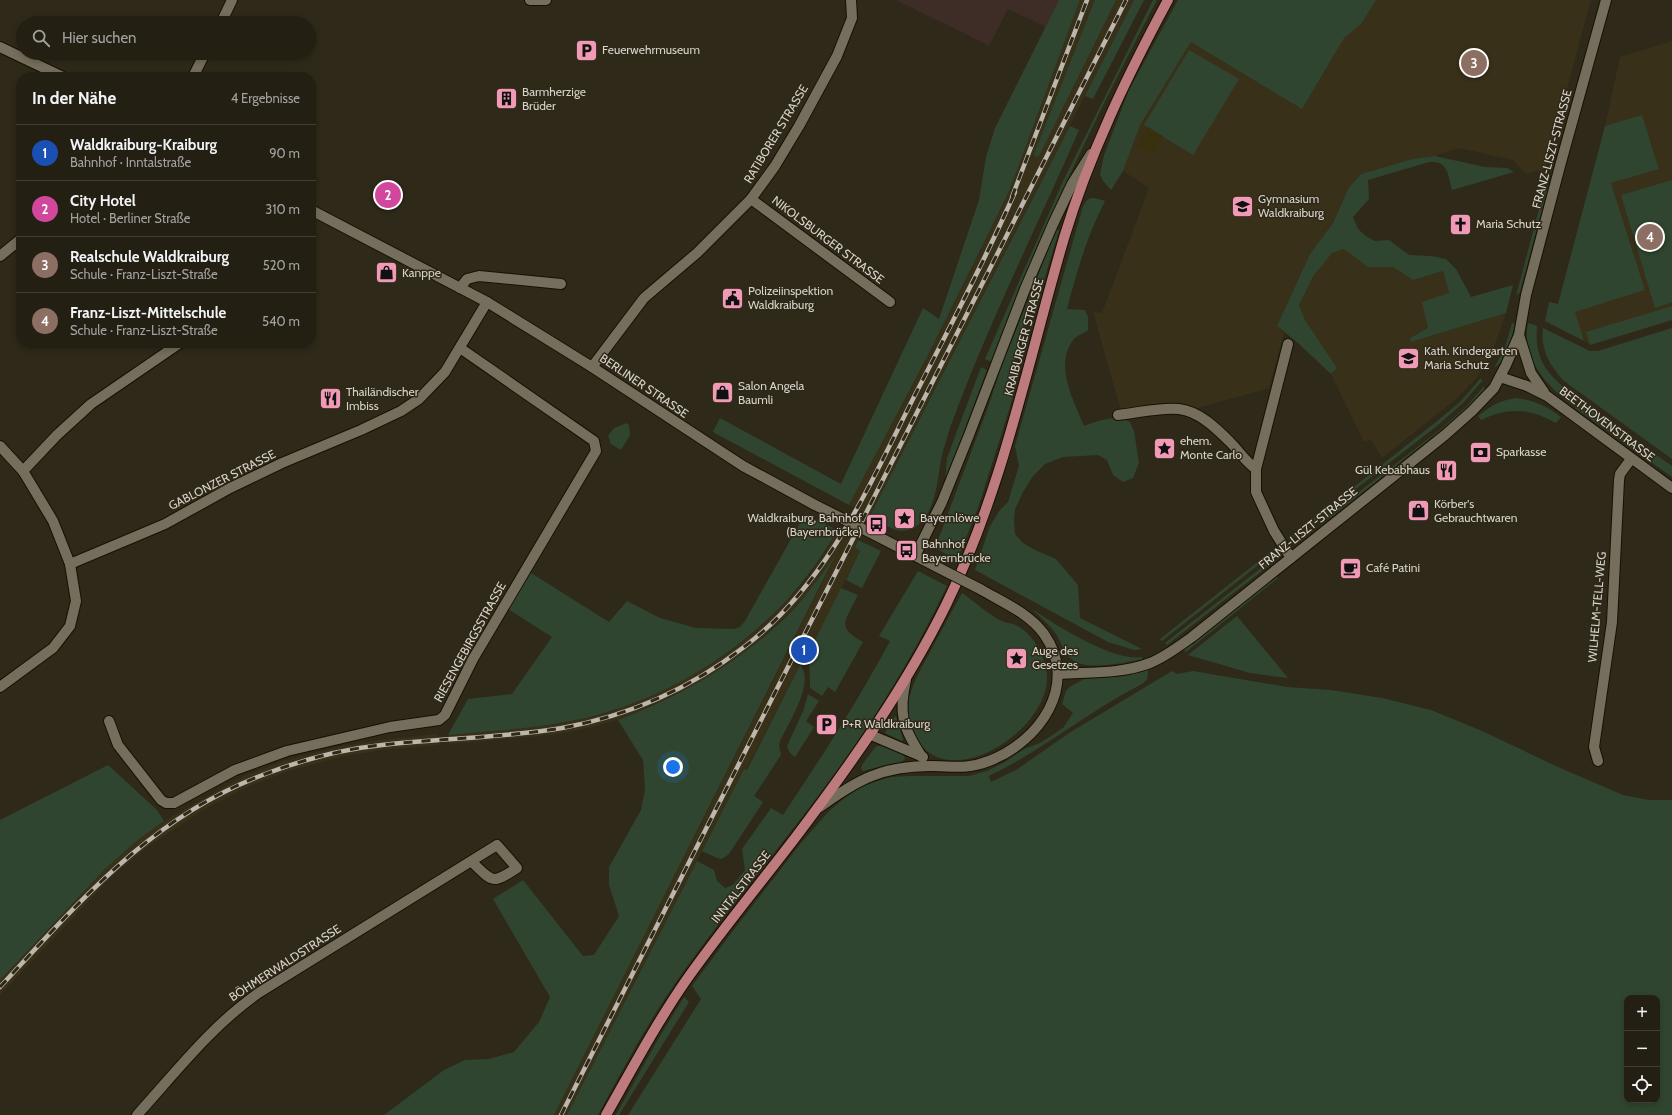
<!DOCTYPE html>
<html lang="de">
<head>
<meta charset="utf-8">
<style>
  :root { --surface:#231f13; --page:#2b271c; --text:#f1f3f6; --muted:#a3a2a0; --line:#403d33; --accent:#1a73e8 }
  body { margin:0; font-family:Cabin,sans-serif; background:var(--page); color:var(--text) }
  .controls { position:absolute; right:12px; bottom:12px; display:grid; overflow:hidden; border-radius:8px; box-shadow:0 2px 6px #0003 }
  .controls button { width:36px; height:36px; display:grid; place-items:center; padding:0; border:0; border-bottom:1px solid var(--line); background:var(--surface); color:var(--text); font:20px sans-serif }
  .you { position:absolute; left:673px; top:767px; width:14px; height:14px; margin:-10px; border:3px solid #fff; border-radius:50%; background:#1a73e8; box-shadow:0 0 0 6px #1a73e833 }
  .badge { display:grid; place-items:center; width:26px; height:26px; border-radius:50%; background:var(--accent); color:#fff; font-size:13px; font-weight:700 }
  .pin { position:absolute; translate:-50% -50%; border:2px solid #fff; box-shadow:0 1px 4px #0006 }
  .list { margin:0; padding:0; list-style:none }
  h2 { display:flex; justify-content:space-between; align-items:center; height:52px; margin:0; padding:0 16px; font-size:17px }
  h2 small { font-size:13px; font-weight:400; color:var(--muted) }
  .list li { display:grid; grid-template-columns:26px 1fr auto; gap:12px; align-items:center; box-sizing:border-box; height:56px; padding:0 16px; border-top:1px solid var(--line) }
  .list b { display:block; font-size:15px; white-space:nowrap }
  .list p { margin:0; font-size:13px; white-space:nowrap; color:var(--muted) }
  .list em { font-size:13px; font-style:normal; color:var(--muted) }
  .icon { flex:none; width:22px; height:22px; fill:none; stroke:currentColor; stroke-width:2; stroke-linecap:round; stroke-linejoin:round }
  .map { position:relative; flex:none; width:1672px; height:1115px; overflow:hidden }
  .search { position:absolute; background:var(--surface); box-shadow:0 2px 6px #0003; left:16px; top:16px; width:300px; height:44px; display:flex; align-items:center; gap:10px; box-sizing:border-box; padding:0 14px; border-radius:22px; color:var(--muted); font-size:15px }
  .panel { position:absolute; background:var(--surface); box-shadow:0 2px 6px #0003; left:16px; top:72px; width:300px; height:276px; border-radius:16px }
  .map>svg:first-child { display:block }
  .commercial { fill:#3e2c26 }
  .built { fill:#383019 }
  .green { fill:#30452f; fill-rule:evenodd }
  .sand { fill:#393010 }
  .lines { fill:none; stroke-linecap:round; stroke-linejoin:round }
  .minor-casing { stroke:#171104; stroke-width:12 }
  .major-casing { stroke:#171104; stroke-width:12 }
  .minor { stroke:#756e5c; stroke-width:10 }
  .major { stroke:#be7b7e; stroke-width:10 }
  .rail-casing { stroke:#bcb7ac; stroke-width:4.5 }
  .rail { stroke:#2f2919; stroke-width:3; stroke-dasharray:9; stroke-linecap:butt }
  .minor-bridge-casing { stroke:#171104; stroke-width:12; stroke-linecap:butt }
  .minor-bridge { stroke:#756e5c; stroke-width:10 }
  .labels { text-anchor:middle; stroke-width:3; stroke-linejoin:round; paint-order:stroke }
  .poi-label { font-size:12px; fill:#d7d3c9; stroke:#2f2919; text-anchor:start }
  .street-label { font-size:12px; fill:#d7d3c9; stroke:#2f2919 }
</style>
</head>
<body>
<div class="map">
<svg width="1672" height="1115" viewBox="0 0 1672 1115">
  <rect width="100%" height="100%" fill="#2f2919"/>
  <polygon class="commercial" points="896,0 1059,0 1046,27 1008,9 989,46"/>
  <g class="built">
    <polygon points="1080,0 1134,0 870,516 849,505 928,355 997,216 1010,189"/>
    <polygon points="1322,0 1591,0 1545,169 1526,174 1513,160 1459,148 1435,156 1412,159 1360,174 1349,187 1333,223 1310,254 1277,326 1284,333 1269,388 1198,408 1181,406 1124,409 1120,407 1093,312 1102,313 1149,188 1123,171 1139,125 1191,42"/>
    <polygon points="1672,41 1672,320 1590,345 1584,341 1574,312 1645,290 1611,183 1659,168 1642,116 1605,126 1620,57"/>
    <polygon points="1344,249 1368,267 1393,267 1413,280 1443,271 1449,293 1428,328 1410,338 1411,342 1506,313 1492,352 1478,376 1456,399 1382,458 1371,439 1364,442 1331,374 1337,368 1305,320 1299,305 1314,275 1332,252"/>
    <polygon points="837,530 858,540 855,548 860,551 802,666 800,665 746,770 744,769 702,851 567,1115 554,1115 834,559 813,587 794,608 749,650 697,684 640,711 618,720 589,728 559,734 449,744 448,735 557,724 586,718 613,711 662,691 720,658 743,641 767,621 806,580 826,551"/>
    <polygon points="437,734 439,745 382,750 345,756 289,771 247,787 203,810 146,848 112,876 0,995 0,980 16,962 107,867 139,839 164,821 242,777 286,760 343,746 380,740"/>
  </g>
  <g class="green">
    <polygon points="1059,0 1080,0 1010,189 997,216 928,355 849,505 713,432 720,418 841,484 923,308 939,319 979,200 986,157 995,128"/>
    <polygon points="1095,0 1116,0 1039,156 1036,157 1034,154"/>
    <polygon points="1134,0 1144,0 1093,99 1085,96"/>
    <path d="M1153,0H1157C1095,118 1037,237 992,362L985,359L1063,181Z"/>
    <polygon points="1178,0 1376,0 1361,24 1344,38 1302,109 1191,42 1140,125 1123,171 1111,190 1104,182 1100,175 1104,155 1129,90"/>
    <polygon points="1189,50 1239,79 1193,155 1144,125"/>
    <polygon points="1642,115 1659,169 1611,183 1645,290 1575,312 1584,341 1545,321 1549,302 1558,304 1605,126"/>
    <path d="M1070,126L1079,130C1036,229 987,326 950,428C947,438 943,450 941,460C937,482 936,510 918,525C901,539 886,525 870,516Z"/>
    <path d="M1435,156L1485,167L1507,168L1514,172L1452,190C1448,175 1448,160 1429,162L1368,180L1369,199L1353,217L1358,229L1367,237L1375,241L1389,240L1409,255L1431,256L1446,259L1456,269L1471,297L1513,285L1506,313L1411,342L1410,338L1428,328L1422,302L1449,293L1443,271L1413,280L1393,267H1368L1344,249L1332,253L1314,275L1299,305L1305,320L1337,368L1331,374L1297,342L1277,326L1310,254L1333,223L1349,187L1361,174L1412,159Z"/>
    <polygon points="1672,180 1672,302 1655,308 1621,195"/>
    <polygon points="1544,190 1547,191 1520,292 1516,296"/>
    <path d="M1091,198H1095L1105,201C1087,236 1077,271 1067,309L1085,310L1088,317V330C1084,333 1076,336 1073,340C1054,366 1074,401 1084,426C1100,421 1113,414 1130,422L1134,431L1139,463L1133,478L1123,482L1113,475L1107,460L1098,455L1063,457L1045,464L1033,476L1023,492L1015,509L1014,521L1015,534L1023,543L1035,550L1056,559L1078,585L1080,618L1142,649L1134,650L1108,642L975,570L990,526L1000,510L1008,502L1019,466L1015,446L1083,206L1087,200Z"/>
    <polygon points="1058,229 1059,231 1041,290 1028,311 1020,336 1014,361 1015,388 1010,407 977,511 957,560 935,548 987,410 1001,368 1056,230"/>
    <polygon points="1672,306 1672,320 1590,345 1586,332"/>
    <path d="M1512,323L1515,324C1511,339 1508,359 1494,368L1505,348Z"/>
    <path d="M1528,323L1537,326C1534,364 1550,376 1577,398L1572,405C1546,385 1521,359 1528,323Z"/>
    <path d="M1543,328L1590,351H1598L1672,328V459L1564,381C1550,366 1540,349 1543,328Z"/>
    <polygon points="981,367 987,370 945,482 947,458"/>
    <polygon points="1481,378 1482,381 1463,403 1438,425 1294,537 1292,536 1436,422 1460,402"/>
    <polygon points="1484,386 1485,389 1469,407 1441,430 1330,518 1321,521 1441,429 1467,406"/>
    <path d="M1516,398C1534,400 1547,406 1561,417L1556,423C1529,408 1509,407 1481,420L1478,416C1492,405 1499,401 1516,398Z"/>
    <polygon points="1580,401 1672,466 1672,477 1575,408"/>
    <polygon points="627,423 629,425 630,435 621,450 611,444 608,436 614,428"/>
    <path d="M805,514L837,530C788,622 688,694 586,718C541,728 494,731 448,735L468,699L512,694L552,637L508,609L531,573L609,622L627,601L660,618L696,628L734,629L740,627L745,621Z"/>
    <polygon points="858,540 881,551 862,588 846,580 860,551 855,548"/>
    <polygon points="1269,553 1271,555 1162,641 1160,639"/>
    <path d="M835,556L554,1115H384L444,1070L465,1060L489,1059L514,1052L539,1022L550,997L493,899L523,880L583,956L594,955L619,916L609,885V867L641,810L645,789L643,760L618,720C684,695 744,660 794,609C809,592 822,574 835,556Z"/>
    <polygon points="1270,561 1272,563 1167,645 1165,643"/>
    <path d="M918,571L947,586C923,636 896,684 865,730C806,819 734,898 674,985C645,1027 622,1071 598,1115H567L697,861L714,870L717,881L725,888L733,885L745,870L742,849L771,808L783,815C821,758 858,701 890,641L879,636Z"/>
    <polygon points="1276,576 1278,578 1186,652 1184,650"/>
    <path d="M841,588L858,595C846,620 835,627 863,642L835,692L828,687L822,696L810,688L809,652Z"/>
    <path d="M962,593C975,602 990,616 1004,622C1007,623 1010,623 1013,624C1021,627 1029,634 1034,641C1040,651 1046,663 1047,675C1050,731 946,796 916,737C910,725 907,711 909,699C913,682 922,667 930,652C941,632 951,612 962,593Z"/>
    <path d="M1032,609C1056,625 1113,662 1142,657V659C1125,663 1084,672 1070,658C1063,651 1061,642 1056,634C1049,624 1040,617 1032,609Z"/>
    <polygon points="1237,616 1288,678 1250,673 1188,655"/>
    <path d="M800,665C816,681 787,726 780,741L779,746L781,755L754,796L763,802L729,854L722,859L717,858L702,851L744,769L747,770Z"/>
    <path d="M1148,670C1148,678 1148,680 1142,684C1089,711 1043,750 989,776L991,782L1016,770L1069,733L1172,671L1177,674L1193,671L1287,687L1331,690L1382,698L1431,710L1482,731L1558,767L1623,795L1649,800H1672V1115H628L701,999L692,986L732,932L801,843L829,811L846,797L859,788L874,782L891,777L910,776H969L987,771L1005,762L1024,749L1040,743L1063,728L1073,713L1062,704L1066,691L1071,686L1084,679L1126,676ZM1627,998H1657V1100H1627Z"/>
    <polygon points="808,694 819,701 806,721 814,727 795,757 790,753 787,746 804,709"/>
    <polygon points="896,716 903,739 902,741 885,733 893,718"/>
    <polygon points="877,746 881,746 902,754 904,756 905,759 900,763 885,765 863,771 861,768 862,765 873,750"/>
    <polygon points="108,765 157,810 164,821 139,839 107,867 0,980 0,820"/>
    <polygon points="684,997 689,1002 619,1115 616,1115 657,1041"/>
  </g>
  <polygon class="sand" points="1148,127 1163,136 1152,155 1137,146"/>
  <g class="lines">
    <defs>
      <g id="minor">
        <polyline points="530,0 546,0"/>
        <polyline points="221,23 232,0"/>
        <polyline points="0,47 63,77"/>
        <polyline points="193,77 205,53"/>
        <polyline points="751,199 890,302"/>
        <polyline points="311,210 487,302 592,367 743,466 815,505"/>
        <polyline points="0,256 21,239"/>
        <polyline points="460,288 467,279 479,276 561,284"/>
        <polyline points="1519,335 1531,373 1544,392"/>
        <polyline points="1288,344 1256,469 1256,492 1274,531 1291,558"/>
        <polyline points="592,367 644,298 697,253 751,199 775,166 799,126 837,56 852,18 851,0"/>
        <polyline points="1500,377 1527,386 1547,396 1672,488"/>
        <path d="M1118,415C1137,413 1160,407 1179,409C1199,411 1217,429 1230,442C1239,451 1246,462 1256,469"/>
        <polyline points="0,446 23,471 53,521 70,564 76,601 70,626 53,648 0,687"/>
        <polyline points="23,471 57,435 91,404 180,343"/>
        <polyline points="875,535 937,567"/>
        <polyline points="915,556 942,502 969,435 1025,289 1053,224 1072,184 1091,154"/>
        <polyline points="70,564 165,524 230,488 282,463 361,430 401,411 419,399 445,372 487,302"/>
        <path d="M1058,674C1088,672 1122,674 1150,663C1165,657 1178,647 1192,637L1445,435L1472,411L1494,388L1506,365L1519,335L1526,295L1560,166L1606,0"/>
        <path d="M906,680C898,714 903,728 922,757"/>
        <polyline points="109,721 118,745 161,800 166,803 174,803 235,770 287,751 390,727 439,720 445,715 473,659 596,451 594,441 460,348"/>
        <polyline points="871,735 923,757"/>
        <polyline points="1598,761 1594,747 1612,622 1619,480 1620,474 1631,459"/>
        <path d="M820,807C857,780 882,766 930,766C953,766 966,770 989,761C1039,742 1080,685 1044,634C1029,613 1002,602 980,589"/>
        <path d="M137,1115C176,1072 212,1025 260,992C339,943 418,894 497,845L517,868C491,885 493,882 471,861"/>
      </g>
      <path id="major" d="M606,1115C632,1069 657,1022 687,979C721,931 759,885 795,838C851,764 905,688 946,605C1003,489 1028,361 1064,238C1089,155 1127,76 1168,0"/>
    </defs>
    <use href="#minor" class="minor-casing"/>
    <use href="#major" class="major-casing"/>
    <use href="#minor" class="minor"/>
    <use href="#major" class="major"/>
    <defs>
      <g id="rail">
        <polyline points="1012,197 1087,0"/>
        <path d="M0,987C80,901 154,814 268,773C305,759 344,749 382,745C442,738 503,738 562,728C628,716 691,688 744,647C829,583 870,483 917,391C951,325 985,260 1015,192"/>
        <polyline points="561,1115 1126,0"/>
      </g>
    </defs>
    <use href="#rail" class="rail-casing"/>
    <use href="#rail" class="rail"/>
    <defs>
      <g id="minor-bridge">
        <polyline points="815,505 875,535"/>
        <polyline points="937,567 980,589"/>
      </g>
    </defs>
    <use href="#minor-bridge" class="minor-bridge-casing"/>
    <use href="#minor-bridge" class="minor-bridge"/>
  </g>
  <defs>
    <symbol id="parking-square" viewBox="-11 -11 22 22"><rect x="-9" y="-9" width="18" height="18" rx="4" fill="#f09ab6" stroke="#2f2919"/><path d="M-3.5-5.5H1a3.5 3.5 0 0 1 0 7H-1V5.5H-3.5ZM-1-3.4V-.6H.8a1.4 1.4 0 0 0 0-2.8Z" fill="#111"/></symbol>
    <symbol id="building-square" viewBox="-11 -11 22 22"><rect x="-9" y="-9" width="18" height="18" rx="4" fill="#f09ab6" stroke="#2f2919"/><path d="M-4-6H4V6H1V3H-1V6H-4ZM-2.5-4.3h1.7v1.8h-1.7ZM.8-4.3h1.7v1.8H.8ZM-2.5-1h1.7V.8h-1.7ZM.8-1h1.7V.8H.8Z" fill="#111"/></symbol>
    <symbol id="school-square" viewBox="-11 -11 22 22"><rect x="-9" y="-9" width="18" height="18" rx="4" fill="#f09ab6" stroke="#2f2919"/><path d="M0-5L7-2L0 1L-7-2ZM-4 1L0 2.5L4 1V4Q0 6-4 4Z" fill="#111"/></symbol>
    <symbol id="church-square" viewBox="-11 -11 22 22"><rect x="-9" y="-9" width="18" height="18" rx="4" fill="#f09ab6" stroke="#2f2919"/><path d="M-1.2-6h2.4v3.5h3.3v2.4h-3.3V6h-2.4V-.1h-3.3v-2.4h3.3Z" fill="#111"/></symbol>
    <symbol id="shop-square" viewBox="-11 -11 22 22"><rect x="-9" y="-9" width="18" height="18" rx="4" fill="#f09ab6" stroke="#2f2919"/><path d="M-5-2.5h2.3a2.7 3.5 0 0 1 5.4 0H5L5.5 6h-11ZM-1.5-2.5h3a1.5 2.3 0 0 0-3 0Z" fill="#111"/></symbol>
    <symbol id="civic-square" viewBox="-11 -11 22 22"><rect x="-9" y="-9" width="18" height="18" rx="4" fill="#f09ab6" stroke="#2f2919"/><path d="M-.6-6.5H3V-4.5H.6V-3L4-1V1h2V6H-6V1h2V-1L-.6-3ZM-1.2 2.5V6h2.4V2.5Z" fill="#111"/></symbol>
    <symbol id="restaurant-square" viewBox="-11 -11 22 22"><rect x="-9" y="-9" width="18" height="18" rx="4" fill="#f09ab6" stroke="#2f2919"/><path d="M-5-6h1v4h1v-4h1v4h1v-4h1v5L-1.5 .5V6h-2V.5L-5-1ZM5-6V6H3V1.5H1.5Q1.5-4 5-6Z" fill="#111"/></symbol>
    <symbol id="sight-square" viewBox="-11 -11 22 22"><rect x="-9" y="-9" width="18" height="18" rx="4" fill="#f09ab6" stroke="#2f2919"/><path d="M0-6L1.8-2.2L6-1.7L2.9 1.2L3.7 5.4L0 3.3L-3.7 5.4L-2.9 1.2L-6-1.7L-1.8-2.2Z" fill="#111"/></symbol>
    <symbol id="bank-square" viewBox="-11 -11 22 22"><rect x="-9" y="-9" width="18" height="18" rx="4" fill="#f09ab6" stroke="#2f2919"/><path d="M-6-4H6V4H-6ZM0-2.3a2.3 2.3 0 1 0 0 4.6a2.3 2.3 0 1 0 0-4.6Z" fill="#111"/></symbol>
    <symbol id="bus-square" viewBox="-11 -11 22 22"><rect x="-9" y="-9" width="18" height="18" rx="4" fill="#f09ab6" stroke="#2f2919"/><path d="M-5-6H5V4H4V6H2V4H-2V6H-4V4H-5ZM-3.5-4V0h7V-4ZM-3.5 1.2v1.5H-2V1.2ZM2 1.2v1.5H3.5V1.2Z" fill="#111"/></symbol>
    <symbol id="cafe-square" viewBox="-11 -11 22 22"><rect x="-9" y="-9" width="18" height="18" rx="4" fill="#f09ab6" stroke="#2f2919"/><path d="M-5.5-4.5H6V0H3Q3 3.5 0 3.5H-2.5Q-5.5 3.5-5.5 0ZM3-3.2v2h1.7v-2ZM-6 4.5H4V6H-6Z" fill="#111"/></symbol>
  </defs>
  <g fill-rule="evenodd">
    <use href="#parking-square" x="574" y="38" width="25" height="25"/>
    <use href="#building-square" x="494" y="86" width="25" height="25"/>
    <use href="#school-square" x="1230" y="194" width="25" height="25"/>
    <use href="#church-square" x="1448" y="212" width="25" height="25"/>
    <use href="#shop-square" x="374" y="260" width="25" height="25"/>
    <use href="#civic-square" x="720" y="286" width="25" height="25"/>
    <use href="#school-square" x="1396" y="346" width="25" height="25"/>
    <use href="#shop-square" x="710" y="380" width="25" height="25"/>
    <use href="#restaurant-square" x="318" y="386" width="25" height="25"/>
    <use href="#sight-square" x="1152" y="436" width="25" height="25"/>
    <use href="#bank-square" x="1468" y="440" width="25" height="25"/>
    <use href="#restaurant-square" x="1434" y="458" width="25" height="25"/>
    <use href="#shop-square" x="1406" y="498" width="25" height="25"/>
    <use href="#sight-square" x="892" y="506" width="25" height="25"/>
    <use href="#bus-square" x="864" y="512" width="25" height="25"/>
    <use href="#bus-square" x="894" y="538" width="25" height="25"/>
    <use href="#cafe-square" x="1338" y="556" width="25" height="25"/>
    <use href="#sight-square" x="1004" y="646" width="25" height="25"/>
    <use href="#parking-square" x="814" y="712" width="25" height="25"/>
  </g>
  <g class="labels">
    <g class="poi-label">
      <text x="602" y="54">Feuerwehrmuseum</text>
      <text x="522" y="96">Barmherzige<tspan x="522" dy="14">Brüder</tspan></text>
      <text x="1258" y="203">Gymnasium<tspan x="1258" dy="14">Waldkraiburg</tspan></text>
      <text x="1476" y="228">Maria Schutz</text>
      <text x="402" y="277">Kanppe</text>
      <text x="748" y="295">Polizeiinspektion<tspan x="748" dy="14">Waldkraiburg</tspan></text>
      <text x="1424" y="355">Kath. Kindergarten<tspan x="1424" dy="14">Maria Schutz</tspan></text>
      <text x="738" y="390">Salon Angela<tspan x="738" dy="14">Baumli</tspan></text>
      <text x="346" y="396">Thailändischer<tspan x="346" dy="14">Imbiss</tspan></text>
      <text x="1180" y="445">ehem.<tspan x="1180" dy="14">Monte Carlo</tspan></text>
      <text x="1496" y="456">Sparkasse</text>
      <text x="1430" y="474" text-anchor="end">Gül Kebabhaus</text>
      <text x="1434" y="508">Körber's<tspan x="1434" dy="14">Gebrauchtwaren</tspan></text>
      <text x="862" y="522" text-anchor="end">Waldkraiburg, Bahnhof<tspan x="862" dy="14">(Bayernbrücke)</tspan></text>
      <text x="920" y="522">Bayernlöwe</text>
      <text x="922" y="548">Bahnhof<tspan x="922" dy="14">Bayernbrücke</tspan></text>
      <text x="1366" y="572">Café Patini</text>
      <text x="1032" y="655">Auge des<tspan x="1032" dy="14">Gesetzes</tspan></text>
      <text x="842" y="728">P+R Waldkraiburg</text>
    </g>
    <g class="street-label">
      <text transform="translate(776 134) rotate(-59)" y="4">RATIBORER STRASSE</text>
      <text transform="translate(1552 149) rotate(-75)" y="4">FRANZ-LISZT-STRASSE</text>
      <text transform="translate(828 240) rotate(37)" y="4">NIKOLSBURGER STRASSE</text>
      <text transform="translate(1024 337) rotate(-75)" y="4">KRAIBURGER STRASSE</text>
      <text transform="translate(644 386) rotate(34)" y="4">BERLINER STRASSE</text>
      <text transform="translate(1607 424) rotate(37)" y="4">BEETHOVENSTRASSE</text>
      <text transform="translate(222 480) rotate(-27)" y="4">GABLONZER STRASSE</text>
      <text transform="translate(1308 528) rotate(-39)" y="4">FRANZ-LISZT-STRASSE</text>
      <text transform="translate(1597 607) rotate(-85)" y="4">WILHELM-TELL-WEG</text>
      <text transform="translate(470 642) rotate(-61)" y="4">RIESENGEBIRGSSTRASSE</text>
      <text transform="translate(741 887) rotate(-52)" y="4">INNTALSTRASSE</text>
      <text transform="translate(285 963) rotate(-33)" y="4">BÖHMERWALDSTRASSE</text>
    </g>
  </g>
</svg>
<div class="controls">
<button>+</button>
<button>−</button>
<button><svg class="icon" aria-label="locate" viewBox="0 0 24 24"><circle cx="12" cy="12" r="6"/><path d="M12 2v4M12 18v4M2 12h4M18 12h4"/></svg></button>
</div>
<div class="you"></div>
<div class="pin badge" style="left:804px;top:650px;background:#1a4fb4">1</div>
<div class="pin badge" style="left:388px;top:195px;background:#d1479c">2</div>
<div class="pin badge" style="left:1474px;top:63px;background:#8d6e63">3</div>
<div class="pin badge" style="left:1650px;top:237px;background:#8d6e63">4</div>
<div class="search"><svg class="icon" aria-label="search" viewBox="0 0 24 24"><circle cx="10" cy="10" r="6"/><path d="M15 15l6 6"/></svg>Hier suchen</div>
<section class="panel">
<h2>In der Nähe<small>4 Ergebnisse</small></h2>
<ul class="list">
<li><span class="badge" style="background:#1a4fb4">1</span><div><b>Waldkraiburg-Kraiburg</b><p>Bahnhof · Inntalstraße</p></div><em>90 m</em></li>
<li><span class="badge" style="background:#d1479c">2</span><div><b>City Hotel</b><p>Hotel · Berliner Straße</p></div><em>310 m</em></li>
<li><span class="badge" style="background:#8d6e63">3</span><div><b>Realschule Waldkraiburg</b><p>Schule · Franz-Liszt-Straße</p></div><em>520 m</em></li>
<li><span class="badge" style="background:#8d6e63">4</span><div><b>Franz-Liszt-Mittelschule</b><p>Schule · Franz-Liszt-Straße</p></div><em>540 m</em></li>
</ul>
</section>
</div>
</body>
</html>
